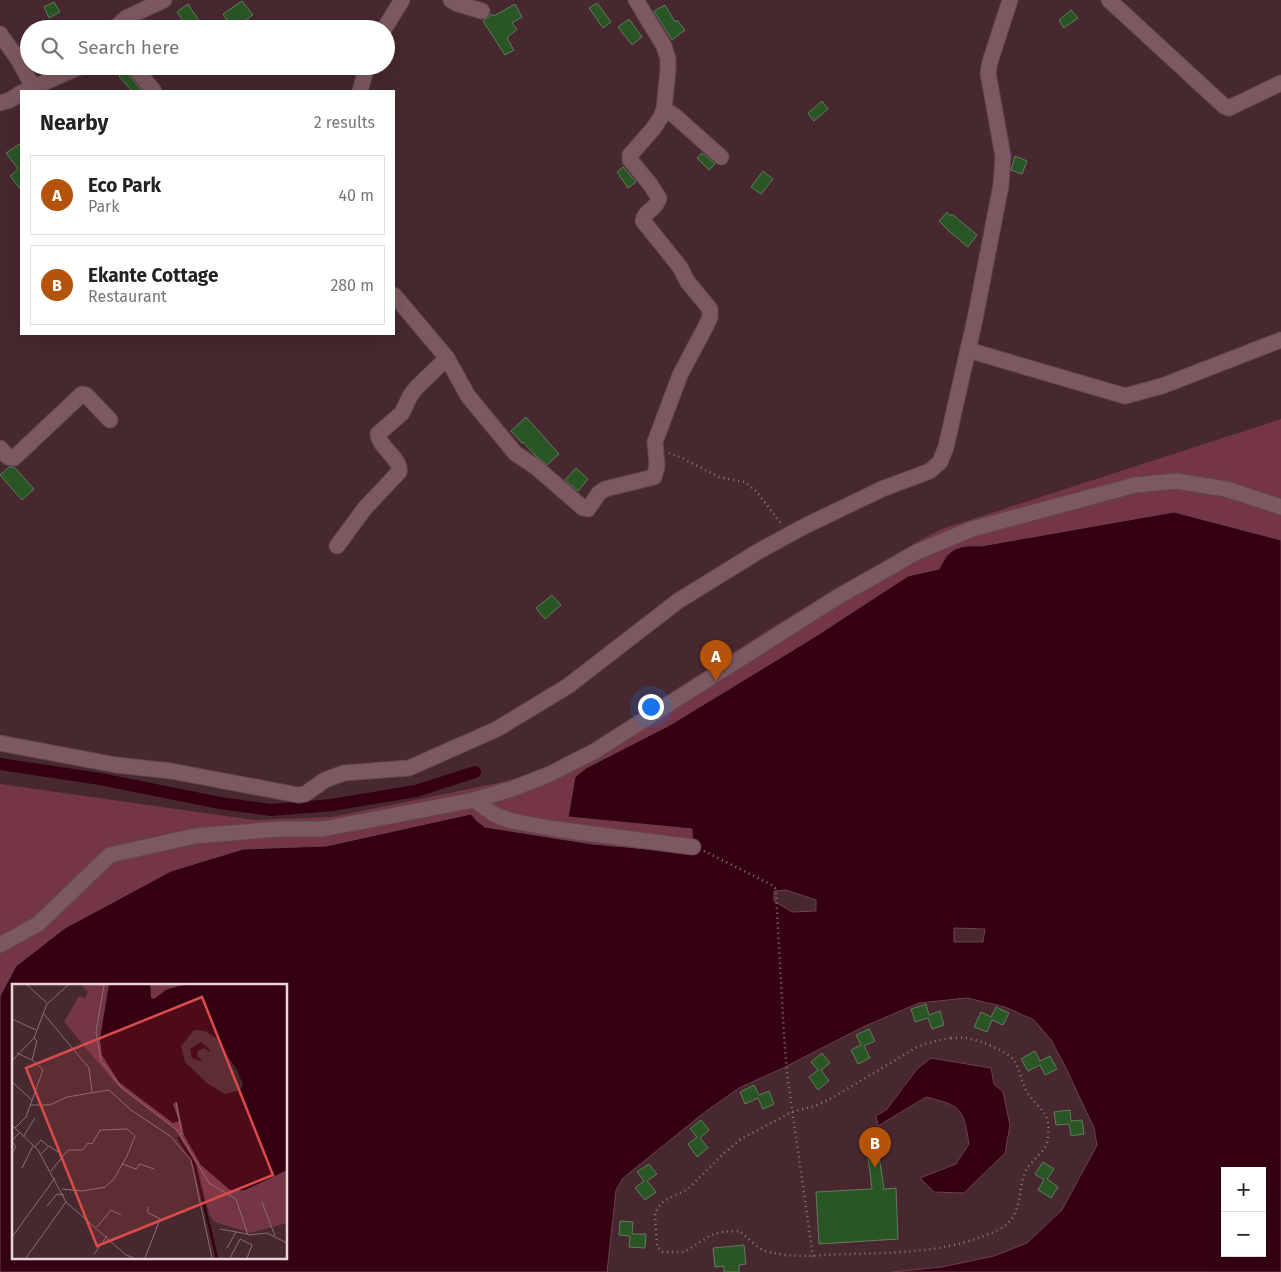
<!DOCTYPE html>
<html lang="en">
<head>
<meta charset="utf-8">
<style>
  :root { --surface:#fff; --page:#f2f2f2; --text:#222; --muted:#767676; --line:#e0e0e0; --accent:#b45309 }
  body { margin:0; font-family:"Fira Sans",sans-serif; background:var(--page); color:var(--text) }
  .controls { position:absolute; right:15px; bottom:15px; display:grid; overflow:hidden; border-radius:0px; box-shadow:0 5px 20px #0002 }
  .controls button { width:45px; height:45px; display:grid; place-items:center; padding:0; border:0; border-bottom:1px solid var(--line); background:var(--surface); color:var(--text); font:25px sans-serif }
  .you { position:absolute; left:650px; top:706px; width:18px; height:18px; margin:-12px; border:4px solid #fff; border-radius:50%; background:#1a73e8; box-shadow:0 0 0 8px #1a73e833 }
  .badge { display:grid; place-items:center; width:32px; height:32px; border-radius:50%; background:var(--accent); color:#fff; font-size:16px; font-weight:700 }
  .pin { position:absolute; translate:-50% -41px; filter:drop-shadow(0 1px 2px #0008) }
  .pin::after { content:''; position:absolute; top:26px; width:18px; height:15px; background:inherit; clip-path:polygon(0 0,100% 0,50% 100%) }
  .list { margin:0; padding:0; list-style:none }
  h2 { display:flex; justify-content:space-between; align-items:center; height:65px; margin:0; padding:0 20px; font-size:21px }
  h2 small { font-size:16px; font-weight:400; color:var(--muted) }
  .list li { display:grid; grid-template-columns:32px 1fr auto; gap:15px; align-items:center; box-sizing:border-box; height:80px; margin:0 10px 10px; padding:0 10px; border:1px solid var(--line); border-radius:0px }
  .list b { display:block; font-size:19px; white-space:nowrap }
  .list p { margin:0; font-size:16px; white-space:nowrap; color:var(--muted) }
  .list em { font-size:16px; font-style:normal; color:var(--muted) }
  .icon { flex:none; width:28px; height:28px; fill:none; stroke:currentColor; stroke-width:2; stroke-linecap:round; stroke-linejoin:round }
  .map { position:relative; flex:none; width:1281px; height:1272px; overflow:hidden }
  .search { position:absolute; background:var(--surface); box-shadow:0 5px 20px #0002; left:20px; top:20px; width:375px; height:55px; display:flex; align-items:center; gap:12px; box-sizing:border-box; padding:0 18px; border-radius:28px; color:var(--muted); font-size:19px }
  .panel { position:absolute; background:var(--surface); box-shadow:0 5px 20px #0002; left:20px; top:90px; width:375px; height:245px; border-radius:0px }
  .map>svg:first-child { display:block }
  .green { fill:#743646 }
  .water { fill:#350012; stroke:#6c404e; fill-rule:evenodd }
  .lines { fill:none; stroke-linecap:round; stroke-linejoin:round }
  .canal { stroke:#350012; stroke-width:12 }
  .building { fill:#2a5626; stroke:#637a60 }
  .minor-casing { stroke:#61474e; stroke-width:17 }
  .path { stroke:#90767b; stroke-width:2.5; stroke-dasharray:1 4; stroke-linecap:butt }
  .minor { stroke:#7c5960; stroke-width:15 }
  .inset-river { fill:none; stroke:#350012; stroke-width:2.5 }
  .inset-road { fill:none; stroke:#896e73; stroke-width:1 }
  .view { fill:#da4b4c; fill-opacity:0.15; stroke:#da4b4c; stroke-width:2.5 }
  .inset-edge { fill:none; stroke:#ebd6da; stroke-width:2.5 }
</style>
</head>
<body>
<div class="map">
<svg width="1281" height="1272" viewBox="0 0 1281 1272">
  <rect width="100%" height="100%" fill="#47282f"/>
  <polygon class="green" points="1281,419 1281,540 1277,538 963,546 946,555 939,569 908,576 816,636 670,725 586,768 568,817 692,829 693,853 592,844 485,827 477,821 471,814 326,846 243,849 16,966 0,996 0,784 254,820 332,817 498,783 535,773 575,754 784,620 915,543 942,529"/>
  <g class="water">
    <path d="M1174,512L1281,540V1272H892L942,1267L994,1256L1027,1243L1062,1210L1097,1145L1094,1128L1065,1066L1051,1040L1034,1020L1005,1007L967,998L919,1003L863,1027L783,1068L739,1088L705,1112L623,1178L616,1190L607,1272H0V996L16,966L65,928L171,871L243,849L326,846L471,814L477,821L485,827L592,844L693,853L692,829L568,817L575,777L586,768L670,725L816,636L908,576L939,569C950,548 957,545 981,546ZM786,890L816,900V911L792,912L774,901V891ZM954,928L985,929L983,942H954ZM14,986H286V1258H14ZM1225,1171H1262V1253H1225Z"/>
    <path d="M931,1058L991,1068L994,1084L1003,1092L1010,1125L1005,1153L964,1193L934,1192L920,1178L956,1164L969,1144C963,1108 962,1106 926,1097L878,1126L876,1116L887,1109L917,1069Z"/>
  </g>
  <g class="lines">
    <polyline class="canal" points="0,764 100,779 220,803 271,810 332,805 416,791 475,772"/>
  </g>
  <g class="building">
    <polygon points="242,1 253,15 233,29 223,14"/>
    <polygon points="54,2 60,12 49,18 44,7"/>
    <polygon points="597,3 611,22 603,28 589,8"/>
    <polygon points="188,4 200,22 189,29 177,12"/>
    <polygon points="515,4 522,17 512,23 517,29 507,38 514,50 505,55 483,21 492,14 494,16"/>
    <polygon points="665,5 675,22 677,20 685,30 672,40 654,11"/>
    <polygon points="1071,10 1078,18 1064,28 1059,20"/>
    <polygon points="629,19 642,37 632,45 618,27"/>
    <polygon points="125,70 126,72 142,91 132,91 119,76"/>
    <polygon points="822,101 828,109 814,121 808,113"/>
    <polygon points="21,143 21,190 10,176 18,169 6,153"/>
    <polygon points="702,153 715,164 709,170 697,158"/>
    <polygon points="1015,156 1027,161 1022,174 1011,170"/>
    <polygon points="623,167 636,182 628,188 617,172"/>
    <polygon points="763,171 773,179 761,194 751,187"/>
    <polygon points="947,212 950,216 952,214 977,235 968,247 950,232 939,221"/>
    <polygon points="526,417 559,454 547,465 536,456 523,442 522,443 511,431"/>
    <polygon points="9,467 14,467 34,489 22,500 0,475"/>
    <polygon points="576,468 588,479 578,491 565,480"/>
    <polygon points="552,595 561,605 545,619 536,608"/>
    <polygon points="926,1004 929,1015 940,1011 944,1025 932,1029 928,1018 915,1022 911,1009"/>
    <polygon points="996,1007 1009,1013 1003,1025 992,1020 987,1032 974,1027 981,1012 991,1017"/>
    <polygon points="869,1029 875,1041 864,1046 870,1058 858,1064 851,1050 861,1045 856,1035"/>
    <polygon points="1035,1051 1040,1061 1050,1056 1057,1069 1045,1075 1040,1065 1028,1071 1021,1059"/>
    <polygon points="822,1053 830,1063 821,1070 829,1081 818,1090 809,1077 818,1070 811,1062"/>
    <polygon points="754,1085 759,1095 769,1091 774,1104 763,1109 758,1098 745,1104 740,1092"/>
    <polygon points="1070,1110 1071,1121 1082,1120 1084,1134 1071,1136 1069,1124 1056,1125 1054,1112"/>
    <polygon points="701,1120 709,1130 700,1138 708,1148 697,1157 688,1144 697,1137 690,1129"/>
    <polygon points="879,1156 884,1189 896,1188 898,1239 819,1244 816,1192 872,1189 868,1157"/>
    <polygon points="1043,1162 1054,1169 1047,1179 1058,1187 1051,1198 1038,1190 1044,1180 1035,1174"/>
    <polygon points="649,1164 657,1174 647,1181 656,1192 645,1200 635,1188 644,1181 637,1172"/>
    <polygon points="620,1221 633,1222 632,1234 646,1234 645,1248 629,1247 630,1236 619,1235"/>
    <polygon points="744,1245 746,1264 739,1265 739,1272 724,1272 724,1266 715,1267 713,1248"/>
  </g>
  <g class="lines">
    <defs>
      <g id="minor">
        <polyline points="451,0 458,4 482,11"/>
        <polyline points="1109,0 1224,106 1229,108 1281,83"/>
        <polyline points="114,29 126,18 164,0"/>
        <polyline points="384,29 402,0"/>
        <polyline points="0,34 18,59 33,87"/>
        <polyline points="133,66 154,91"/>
        <polyline points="25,91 82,66"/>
        <polyline points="360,91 367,66"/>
        <polyline points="0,103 10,100 21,93"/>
        <polyline points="664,109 675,116 721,157"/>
        <path d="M394,295L447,358L468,396L515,453L537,468L583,508L588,509L599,493L605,489L654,477L657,466L655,442L680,375L706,326L710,317V309L687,281L680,267L643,221C644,211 657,209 659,198L650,184L630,160V155L653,129L661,117L664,109L668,70V59L664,46L636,0"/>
        <polyline points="968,350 1125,396 1162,386 1281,340"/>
        <polyline points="0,448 8,457 14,458 82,394 86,395 110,420"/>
        <path d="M337,546L365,508L399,472C402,459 379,448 378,434L402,413L410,396L417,387L447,358"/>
        <polyline points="0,743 116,765 171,771 298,795 305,794 325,780 344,773 409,768 497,729 568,686 678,601 759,551 805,526 882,489 930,471 940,462 946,447 975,319 1001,185 1003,156 988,73 990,62 1010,0"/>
        <polyline points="474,800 495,815 512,821 555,829 693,847"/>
        <polyline points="0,945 38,924 110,855 195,836 279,829 323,829 474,800 512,789 550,774 595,751 836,598 917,552 972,529 1135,485 1176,481 1226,489 1281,507"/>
      </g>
    </defs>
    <use href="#minor" class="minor-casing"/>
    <g class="path">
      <polyline points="669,453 682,458 719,477 745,482 757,492 782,525"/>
      <polyline points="704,851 770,884 775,888 776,892 784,1035 787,1073 813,1257"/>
      <path d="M951,1038C957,1038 964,1037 970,1039C980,1040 1008,1052 1014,1060C1020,1069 1021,1082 1027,1092C1039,1111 1051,1110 1048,1138C1046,1154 1028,1161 1024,1175C1018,1193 1022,1210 1007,1224C1003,1228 996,1231 991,1233C945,1253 894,1253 845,1254C818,1255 793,1259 766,1251C756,1248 748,1237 739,1231L721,1232L711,1235L684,1252H663L657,1247L655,1215L658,1207L664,1201L688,1189L724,1153L741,1139L792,1112L815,1106L832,1098L917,1047L935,1041Z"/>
    </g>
    <use href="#minor" class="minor"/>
  </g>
  <g transform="translate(12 984)">
    <rect width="275" height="275" fill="#47282f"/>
    <path d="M72,1H97L88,55L90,71L107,98L161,139V120L165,118L172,151L189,181L230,207L275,186V239L238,249L203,238L197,230L185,181L162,144L106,102L52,38L67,12L73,14L76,7L71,4ZM138,1H171L154,6L142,15H139Z" fill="#743646"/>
    <path d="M97,1H138L139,14L142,15L154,6L171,1H275V186L233,206H218L189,181L172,151L165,118L161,120L167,137L161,139L107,98L90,71L88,55ZM182,46L193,47L204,54L225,86L231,101L228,106L213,110L195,99L173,78L169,62ZM189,58L198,66L197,68L193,64L186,66L185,72L191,78L180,74L178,65Z" fill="#350012" fill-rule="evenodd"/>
    <path class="inset-river" d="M166,153L182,179L205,274"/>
    <path class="inset-road" d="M15,1L35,19M92,1L84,48L89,77L110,104L166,147L197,199L224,215L236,251L255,249L275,259M31,29L77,84L80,108M0,35L24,46M5,69L20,76M0,77L22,54L35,20L56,1M0,98L20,116M164,118L170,151M18,121H38L55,113L97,106L119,126L158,152L179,176L200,274M0,141L26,166L54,218L114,271L122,274M3,144L14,133L31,86L20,76L25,57L22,54M11,153L23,134M23,163L29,156L36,162M0,169L4,163L0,157L7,149M29,170L37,162L46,168M110,180L124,185L128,180L142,185M10,184L21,162M39,187L56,166H71L76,159L80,160L88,146L115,145L123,152L115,172L102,195L93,203L71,207L50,205M250,218L263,252M35,222L45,210L52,211M85,243L99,226L109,231M208,245L236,250M0,253L43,194M215,264L224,248M82,270L95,252M14,274L54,218M133,274L148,235L135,228L137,223M218,274L228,255L240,261L235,274"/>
    <path class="view" d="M190,13L261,191L85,262L14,84Z"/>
    <rect width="275" height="275" class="inset-edge"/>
  </g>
</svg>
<div class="controls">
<button>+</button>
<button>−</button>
</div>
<div class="you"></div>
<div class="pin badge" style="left:716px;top:681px">A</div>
<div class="pin badge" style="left:875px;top:1168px">B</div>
<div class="search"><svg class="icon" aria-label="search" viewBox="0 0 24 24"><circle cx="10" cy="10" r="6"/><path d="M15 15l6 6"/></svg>Search here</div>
<section class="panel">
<h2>Nearby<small>2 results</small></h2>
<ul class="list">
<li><span class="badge">A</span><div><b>Eco Park</b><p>Park</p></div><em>40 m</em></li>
<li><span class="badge">B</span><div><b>Ekante Cottage</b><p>Restaurant</p></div><em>280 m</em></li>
</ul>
</section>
</div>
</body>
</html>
